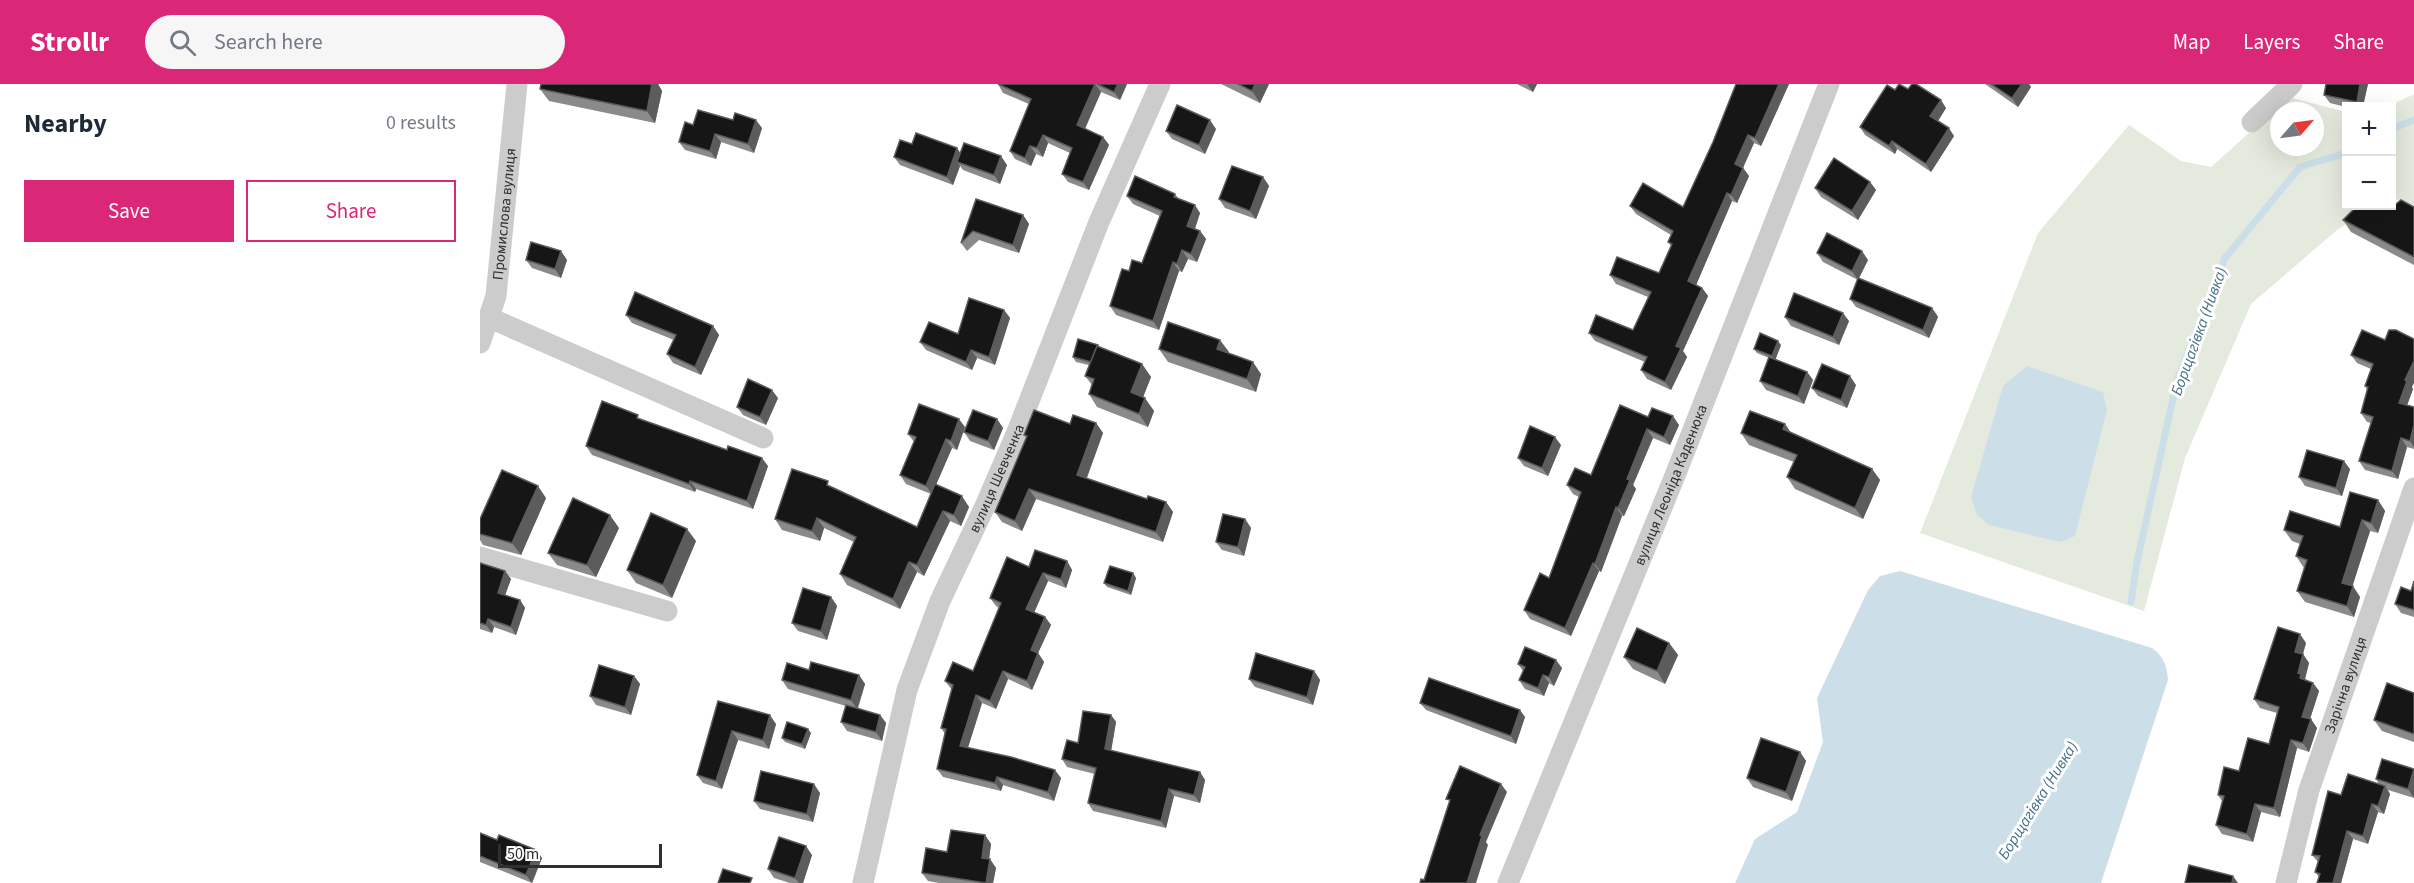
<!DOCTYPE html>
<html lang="en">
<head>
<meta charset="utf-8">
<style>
  :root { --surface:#fff; --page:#f6f6f7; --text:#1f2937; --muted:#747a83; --line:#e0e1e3; --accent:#db2777 }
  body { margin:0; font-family:"Source Sans 3",sans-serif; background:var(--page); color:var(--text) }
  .controls { position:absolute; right:18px; top:18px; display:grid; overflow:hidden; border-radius:0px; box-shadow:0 6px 24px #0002 }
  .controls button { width:54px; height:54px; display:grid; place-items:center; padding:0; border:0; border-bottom:2px solid var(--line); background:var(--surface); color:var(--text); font:30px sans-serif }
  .compass { position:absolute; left:1790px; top:18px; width:54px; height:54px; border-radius:50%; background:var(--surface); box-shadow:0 6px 24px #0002; rotate:62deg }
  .scale { position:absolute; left:18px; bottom:15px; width:164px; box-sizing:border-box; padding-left:6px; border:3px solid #2f2f2f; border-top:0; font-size:16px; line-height:21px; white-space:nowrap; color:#2f2f2f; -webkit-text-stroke:4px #fff; paint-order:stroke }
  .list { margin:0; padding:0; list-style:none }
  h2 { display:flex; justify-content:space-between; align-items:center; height:78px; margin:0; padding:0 24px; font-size:26px }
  h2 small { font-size:20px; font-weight:400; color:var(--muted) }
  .actions { display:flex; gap:12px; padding:18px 24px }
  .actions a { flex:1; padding:14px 0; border:2px solid var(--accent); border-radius:0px; text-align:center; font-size:21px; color:var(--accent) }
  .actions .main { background:var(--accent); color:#fff }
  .icon { flex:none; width:33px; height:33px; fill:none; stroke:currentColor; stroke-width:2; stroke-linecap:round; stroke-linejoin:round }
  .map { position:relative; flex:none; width:1934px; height:799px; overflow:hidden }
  header { display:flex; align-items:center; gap:36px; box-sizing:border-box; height:84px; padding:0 30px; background:var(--accent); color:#fff }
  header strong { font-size:28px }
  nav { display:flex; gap:33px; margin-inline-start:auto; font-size:21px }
  .search { width:420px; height:54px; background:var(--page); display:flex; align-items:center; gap:15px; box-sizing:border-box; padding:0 21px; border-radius:33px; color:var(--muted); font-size:22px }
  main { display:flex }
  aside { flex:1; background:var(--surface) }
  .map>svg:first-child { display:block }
  .green { fill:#e5eade; fill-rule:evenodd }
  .water { fill:#ccdfe8 }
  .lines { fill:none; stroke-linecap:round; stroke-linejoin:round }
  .stream { stroke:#ccdfe8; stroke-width:7 }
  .minor { stroke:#ccc; stroke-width:21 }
  .wall { fill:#8a8a8a }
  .shaded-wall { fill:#5c5c5c }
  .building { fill:#161616; stroke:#5c5c5c; stroke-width:1.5 }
  .labels { text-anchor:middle; stroke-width:6; stroke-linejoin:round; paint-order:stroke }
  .street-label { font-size:15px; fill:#2f2f2f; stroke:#fff }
  .water-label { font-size:16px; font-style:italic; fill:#457188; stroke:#fff }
</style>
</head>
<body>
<header>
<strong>Strollr</strong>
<div class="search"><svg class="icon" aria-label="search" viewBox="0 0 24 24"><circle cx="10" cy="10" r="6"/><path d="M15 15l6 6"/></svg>Search here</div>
<nav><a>Map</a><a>Layers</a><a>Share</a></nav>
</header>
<main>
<aside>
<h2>Nearby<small>0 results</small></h2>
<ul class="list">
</ul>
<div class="actions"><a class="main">Save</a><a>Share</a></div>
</aside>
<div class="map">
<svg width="1934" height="799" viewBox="0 0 1934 799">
  <rect width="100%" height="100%" fill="#fff"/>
  <g class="green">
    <polygon points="1934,10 1934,123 1912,113 1912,22 1909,22"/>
    <path d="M1809,13L1866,28V122H1891L1857,146L1771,220L1705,374L1664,527L1440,449L1558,149L1649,41L1701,77L1731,83ZM1799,27H1835V63H1799Z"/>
  </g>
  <g class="water">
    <polygon points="1547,282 1623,308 1627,326 1595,452 1581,458 1509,441 1497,431 1491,413 1523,302"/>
    <path d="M1420,487L1672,564C1684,573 1687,581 1688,596L1621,799H1255L1275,755L1317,728L1343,658L1337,614L1388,506L1400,492Z"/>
  </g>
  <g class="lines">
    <g class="stream">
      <polyline points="1912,45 1934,36"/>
      <polyline points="1651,518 1657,478 1697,296 1745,174 1820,83 1866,69"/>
    </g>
    <g class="minor">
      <polyline points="1772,38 1812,0"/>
      <polyline points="10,234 283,354"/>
      <path id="s1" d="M0,259L16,212L37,0"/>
      <polyline points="0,473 187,527"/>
      <path id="s2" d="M383,799L427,606L460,517L506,420L537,348L619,138L680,0"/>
      <path id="s3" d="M1028,799L1194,394L1349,0"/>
      <path id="s4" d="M1806,799L1829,706L1934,404"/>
    </g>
  </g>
  <g class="wall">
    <polygon points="61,0 178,0 182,7 175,39 69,17 60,5"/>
    <polygon points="518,0 647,0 640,16 621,8 605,45 623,53 629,61 609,106 588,98 582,90 590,69 568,59 563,73 556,70 551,82 535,75 530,67 549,20 523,9"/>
    <polygon points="741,0 789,0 780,19"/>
    <polygon points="1037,0 1057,0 1053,8"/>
    <polygon points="1256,0 1309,0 1281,62 1274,59 1263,84 1269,92 1257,119 1252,117 1216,201 1222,204 1228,212 1203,267 1207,273 1191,306 1167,295 1161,286 1165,278 1115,257 1109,249 1153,246 1168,213 1136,200 1130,191 1179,189 1191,162 1188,158 1191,151 1156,130 1150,122 1203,123 1233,58"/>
    <polygon points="1505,0 1549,0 1551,3 1538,23"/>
    <polygon points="1846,0 1888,0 1883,22 1866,23 1850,19 1844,11"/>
    <polygon points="1428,5 1466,24 1458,37 1474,52 1451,88 1417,65 1415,70 1385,51 1380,43 1415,6"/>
    <polygon points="213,41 282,44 274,69 241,58 236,75 205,66 199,58"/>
    <polygon points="736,45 725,70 692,55 686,47"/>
    <polygon points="432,60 477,64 480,69 527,81 520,100 483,86 480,82 473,101 420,81 414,73"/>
    <polygon points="783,93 789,102 776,135 745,124 739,115"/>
    <polygon points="1390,98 1396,106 1378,136 1341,113 1335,104"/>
    <polygon points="695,110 699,115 720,129 715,145 720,147 726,155 717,178 708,175 702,188 699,187 679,246 636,231 630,222 649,187 662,179 680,132 653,120 647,112"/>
    <polygon points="496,115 543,131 549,140 539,169 499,156 487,167 481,159"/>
    <polygon points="1916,120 1934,123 1934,181 1871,148 1863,136"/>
    <polygon points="1337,169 1388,176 1379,194 1452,224 1458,233 1449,254 1376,223 1370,215 1378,196 1343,178"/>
    <polygon points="46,176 87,176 81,194 52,184"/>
    <polygon points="524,226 530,234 515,281 497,274 492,286 446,266 440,258 478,250"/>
    <polygon points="146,231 233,242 239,251 221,291 193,279 187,270 194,256 152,239"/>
    <polygon points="1305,233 1369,237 1359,261 1311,242"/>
    <polygon points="1882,246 1933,305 1927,321 1934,323 1934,365 1927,363 1918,395 1885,386 1879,377 1891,339 1887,338 1881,329 1887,305 1885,302 1891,285 1877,279 1871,271"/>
    <polygon points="618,261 620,264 662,280 671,293 663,313 674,327 668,343 617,323 609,310 612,301 605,292 609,281 596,278 593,273"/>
    <polygon points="1301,261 1295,275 1327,288 1333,296 1324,320 1286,306 1280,297 1289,274 1277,269 1274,265"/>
    <polygon points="679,265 749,268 749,269 781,290 776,308 688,278"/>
    <polygon points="1376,301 1367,324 1338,312 1332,304"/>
    <polygon points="298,314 286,341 263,331 257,323"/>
    <polygon points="1168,333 1199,341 1190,361 1173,354 1153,401 1156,405 1144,432 1142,432 1121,488 1119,487 1091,552 1050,535 1044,526 1069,494 1099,413 1093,410 1087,401 1111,391"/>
    <polygon points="517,335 523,344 514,366 490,357 484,348"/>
    <polygon points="161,336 288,382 273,425 216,405 215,408 112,371 106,362"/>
    <polygon points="616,339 623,349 607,394 667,415 686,418 693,428 683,458 556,415 542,447 522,438 515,428 547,354 544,351 590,340"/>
    <polygon points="1305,340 1310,348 1392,385 1400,396 1383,435 1315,405 1307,393 1314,378 1269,361 1261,349"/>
    <polygon points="485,343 477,366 472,364 456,401 489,423 481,442 470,437 444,492 437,488 420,525 367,501 360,490 374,458 344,444 340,457 302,446 295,435 353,403 437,443 451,410 426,400 420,391 434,358 428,350"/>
    <polygon points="1081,361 1068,392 1044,382 1038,374"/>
    <polygon points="1870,385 1862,412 1825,402 1819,393"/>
    <polygon points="66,414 41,471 3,461 0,456 0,435"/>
    <polygon points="1898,416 1905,427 1898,449 1890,447 1872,502 1880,513 1874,533 1825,518 1817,507 1824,484 1816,472 1820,460 1812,457 1804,446 1860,443"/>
    <polygon points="765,435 771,444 764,472 742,466 736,458"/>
    <polygon points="139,444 116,493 77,481 68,469"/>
    <polygon points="216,457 192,514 156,499 147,486"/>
    <polygon points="587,477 592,486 586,504 568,497 554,529 565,533 571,541 558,569 564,578 552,606 528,595 516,625 502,619 488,663 581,694 574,717 523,701 521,707 463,693 457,685 465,650 461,644 472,606 465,597 493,587 519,524 516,522 510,514 549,483"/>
    <polygon points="0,479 25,487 31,495 25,511 40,516 45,524 36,551 14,543 12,549 0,545"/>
    <polygon points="653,489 656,494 651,511 627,503 624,499"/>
    <polygon points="1934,497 1934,533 1921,529 1915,520 1931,507"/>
    <polygon points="351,513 357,522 347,556 318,547 312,539"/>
    <polygon points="1189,559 1198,571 1185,600 1153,585 1144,573"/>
    <polygon points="1826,559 1823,570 1829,579 1825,595 1826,596 1833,599 1839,607 1830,635 1837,644 1829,668 1817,664 1800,733 1781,728 1773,758 1742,750 1736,741 1742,717 1738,711 1759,687 1789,660 1797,629 1780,624 1774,615"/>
    <polygon points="1038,580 1082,584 1074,602 1069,599 1064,612 1045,605 1039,596 1043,587"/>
    <polygon points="329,586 379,591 385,600 378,625 400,631 406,639 402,657 367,647 361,638 366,622 308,605 302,596"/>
    <polygon points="834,587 840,596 833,621 775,603 769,595"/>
    <polygon points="154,592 160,600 151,631 116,621 110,612"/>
    <polygon points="1934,609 1934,658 1902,647 1894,636"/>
    <polygon points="238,617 296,640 289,665 258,656 242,705 223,699 217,691"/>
    <polygon points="940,619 1045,633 1036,660 946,626"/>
    <polygon points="631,631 636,638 631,667 720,688 725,696 720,719 694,712 686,744 613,727 608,719 615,690 587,683 582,675 598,659"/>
    <polygon points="331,649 325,665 305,658 302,654"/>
    <polygon points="1320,668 1326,677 1312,717 1273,703 1267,694"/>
    <polygon points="1934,685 1934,714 1908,706 1910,710 1904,730 1898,728 1888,760 1873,755 1861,799 1837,799 1839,793 1835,788 1838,778 1832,771 1861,711 1899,700 1896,695"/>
    <polygon points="340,709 333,738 280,725 274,717"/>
    <polygon points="0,749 17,756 56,766 62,774 52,799 0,778"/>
    <polygon points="505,751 511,760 509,775 516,784 513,799 459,799 448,797 442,789 467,768"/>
    <polygon points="332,771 323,799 310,799 294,794 288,785"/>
  </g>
  <g class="shaded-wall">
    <polygon points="172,0 178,0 182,7 175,39 167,27"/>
    <polygon points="615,0 621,8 603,49 597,41"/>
    <polygon points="638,0 647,0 640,16 634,8"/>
    <polygon points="775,0 789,0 780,19 772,7"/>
    <polygon points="1047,0 1057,0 1053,8"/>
    <polygon points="1299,0 1309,0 1281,62 1275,54"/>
    <polygon points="1542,0 1549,0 1551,3 1538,23 1532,14"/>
    <polygon points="1880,0 1888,0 1883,22 1880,22 1877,18"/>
    <polygon points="1461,16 1466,24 1456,40 1450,32"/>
    <polygon points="276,36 282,44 274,69 268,60"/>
    <polygon points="730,36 736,45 725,70 719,61"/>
    <polygon points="1469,44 1474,52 1451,88 1446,80"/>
    <polygon points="235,50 241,58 236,75 230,67"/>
    <polygon points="563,51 568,59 563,73 557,64"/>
    <polygon points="1268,51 1274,59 1261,88 1255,80"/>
    <polygon points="623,53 629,61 609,106 603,98"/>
    <polygon points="1412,57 1417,65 1415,70 1409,62"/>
    <polygon points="550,62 556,70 551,82 545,74"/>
    <polygon points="477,64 483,73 477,78 480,82 473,101 467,93"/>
    <polygon points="521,72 527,81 520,100 514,91"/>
    <polygon points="1263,84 1269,92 1257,119 1251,111"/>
    <polygon points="783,93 789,102 776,135 770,127"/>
    <polygon points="1390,98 1396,106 1378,136 1372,127"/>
    <polygon points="1247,109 1252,117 1214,206 1208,197"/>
    <polygon points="715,121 720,129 713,150 707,142"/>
    <polygon points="543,131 549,140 539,169 533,161"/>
    <polygon points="720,147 726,155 717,178 711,170"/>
    <polygon points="702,166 708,175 702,188 697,180"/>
    <polygon points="81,167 87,176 81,194 75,185"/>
    <polygon points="1382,167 1388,176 1378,196 1372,187"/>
    <polygon points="693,178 699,187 679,246 673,237"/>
    <polygon points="1222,204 1228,212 1203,267 1207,273 1191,306 1185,298 1196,262"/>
    <polygon points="1452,224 1458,233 1449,254 1443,246"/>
    <polygon points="524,226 530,234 515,281 509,273"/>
    <polygon points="1363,229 1369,237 1359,261 1353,253"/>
    <polygon points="233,242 239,251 221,291 215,283"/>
    <polygon points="740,256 749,268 746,278 737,265"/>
    <polygon points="1298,257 1301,261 1295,277 1292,272"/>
    <polygon points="491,266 497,274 492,286 486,278"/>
    <polygon points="1934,277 1934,299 1932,303 1933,305 1925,327 1919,319 1925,296"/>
    <polygon points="773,278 781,290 776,308 767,295"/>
    <polygon points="662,280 671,293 660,321 651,308"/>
    <polygon points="1327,288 1333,296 1324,320 1318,312"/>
    <polygon points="1370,292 1376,301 1367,324 1361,316"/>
    <polygon points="292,306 298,314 286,341 280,333"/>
    <polygon points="665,314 674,327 668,343 659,330"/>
    <polygon points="1193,332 1199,341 1190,361 1184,353"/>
    <polygon points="479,335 485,343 477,366 471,357"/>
    <polygon points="517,335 523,344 514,366 508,357"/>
    <polygon points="616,339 623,349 604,401 597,391"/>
    <polygon points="1305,340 1313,352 1303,345"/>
    <polygon points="1934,341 1934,363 1930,357"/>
    <polygon points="1167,345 1173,354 1153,401 1156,405 1144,432 1138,424 1147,395"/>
    <polygon points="1075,353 1081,361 1068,392 1062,384"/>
    <polygon points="1921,354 1927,363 1918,395 1912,387"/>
    <polygon points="466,355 472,364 452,410 446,402"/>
    <polygon points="282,374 288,382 273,425 267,417"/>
    <polygon points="1864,377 1870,385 1862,412 1856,404"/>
    <polygon points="1392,385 1400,396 1383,435 1375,424"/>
    <polygon points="210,397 216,405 215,408 209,400"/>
    <polygon points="58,402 66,414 41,471 32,459"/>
    <polygon points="549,405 556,415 542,447 535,437"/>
    <polygon points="482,412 489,423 481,442 474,431"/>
    <polygon points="1898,416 1905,427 1898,449 1891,439"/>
    <polygon points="686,418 693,428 683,458 676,448"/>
    <polygon points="1136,423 1142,432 1121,488 1115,480"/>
    <polygon points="463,427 470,437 444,492 437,481"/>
    <polygon points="130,431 139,444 116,493 107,481"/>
    <polygon points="337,434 344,444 340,457 332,447"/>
    <polygon points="765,435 771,444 764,472 758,463"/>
    <polygon points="1882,436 1890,447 1870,510 1862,499"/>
    <polygon points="207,445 216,457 192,514 183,501"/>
    <polygon points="587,477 592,486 586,504 581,495"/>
    <polygon points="429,478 437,488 420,525 413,515"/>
    <polygon points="1113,479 1119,487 1091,552 1085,544"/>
    <polygon points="25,487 31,495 23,517 18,509"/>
    <polygon points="563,489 568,497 552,533 546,525"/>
    <polygon points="653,489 656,494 651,511 648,507"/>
    <polygon points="1873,502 1880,513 1874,533 1867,522"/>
    <polygon points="351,513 357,522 347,556 341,547"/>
    <polygon points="40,516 45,524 36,551 31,543"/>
    <polygon points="565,533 571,541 558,569 564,578 552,606 547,597 551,566"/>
    <polygon points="8,535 14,543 12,549 6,541"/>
    <polygon points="1820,550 1826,559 1821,576 1815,568"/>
    <polygon points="1189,559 1198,571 1185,600 1177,587"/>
    <polygon points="1823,570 1829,579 1825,595 1827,599 1820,594 1818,589"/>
    <polygon points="1076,576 1082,584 1074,602 1069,593"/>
    <polygon points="523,587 528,595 516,625 510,617"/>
    <polygon points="834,587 840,596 833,621 827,613"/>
    <polygon points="379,591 385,600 377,625 371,616"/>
    <polygon points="1063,591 1069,599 1064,612 1058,604"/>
    <polygon points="154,592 160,600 151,631 145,623"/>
    <polygon points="1833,599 1839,607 1828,641 1822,633"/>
    <polygon points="496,611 502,619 486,670 480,662"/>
    <polygon points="1040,626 1045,633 1036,660 1031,652"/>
    <polygon points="290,631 296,640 289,665 283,656"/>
    <polygon points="400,631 406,639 402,657 396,648"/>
    <polygon points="631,631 636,638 630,673 625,665"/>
    <polygon points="1831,635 1837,644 1829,668 1823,659"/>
    <polygon points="328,645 331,649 325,665 322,660"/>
    <polygon points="252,647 258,656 242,705 236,697"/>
    <polygon points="1811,656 1817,664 1800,733 1794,724"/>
    <polygon points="1320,668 1326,677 1312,717 1306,708"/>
    <polygon points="1934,685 1934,714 1928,705"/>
    <polygon points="575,686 581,694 574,717 568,708"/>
    <polygon points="720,688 725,696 720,719 714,711"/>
    <polygon points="517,693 523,701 521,707 515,699"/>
    <polygon points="334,700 340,709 333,738 327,730"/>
    <polygon points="1021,700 1027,708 1006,758 1008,761 996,799 987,799 1000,751"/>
    <polygon points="1905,702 1910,710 1904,730 1898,722"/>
    <polygon points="689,705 694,712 686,744 681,737"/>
    <polygon points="1775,720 1781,728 1773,758 1767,750"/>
    <polygon points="1892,720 1898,728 1888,760 1883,752"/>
    <polygon points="1867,747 1873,755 1861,799 1853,799"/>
    <polygon points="505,751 511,760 508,783 502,774"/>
    <polygon points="326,762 332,771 323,799 319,799 315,794"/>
    <polygon points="56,766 62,774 52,799 46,791"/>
    <polygon points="510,775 516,784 513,799 506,799"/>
    <polygon points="1753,792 1758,799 1752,799"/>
  </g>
  <g class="building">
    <polygon points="61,0 172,0 167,27 60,5"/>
    <polygon points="518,0 615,0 597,41 623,53 603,98 582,90 592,64 563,51 557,64 550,62 545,74 530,67 551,15"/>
    <polygon points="617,0 638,0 634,8"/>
    <polygon points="758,0 775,0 772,7"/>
    <polygon points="1256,0 1299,0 1275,54 1268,51 1255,80 1263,84 1251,111 1247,109 1208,197 1222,204 1196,262 1201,264 1185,298 1161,286 1167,273 1109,249 1116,231 1153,246 1171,208 1130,191 1137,173 1179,189 1192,160 1188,158 1193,147 1150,122 1163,99 1203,123 1233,58"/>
    <polygon points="1419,0 1428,5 1432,0 1436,0 1461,16 1450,32 1469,44 1446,80 1412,57 1409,62 1380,43 1407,1 1415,6"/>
    <polygon points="1511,0 1542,0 1532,14"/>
    <polygon points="1846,0 1880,0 1877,18 1844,11"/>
    <polygon points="697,21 730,36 719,61 686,47"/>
    <polygon points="218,26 253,36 255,29 276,36 268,60 235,50 230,67 199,58 205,38 213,41"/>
    <polygon points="436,49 477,64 467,93 414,73 420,56 432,60"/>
    <polygon points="484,59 521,72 514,91 477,78"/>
    <polygon points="1354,74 1390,98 1372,127 1335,104"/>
    <polygon points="752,82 783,93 770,127 739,115"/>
    <polygon points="655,92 695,110 694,113 715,121 707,142 720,147 711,170 702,166 697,180 693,178 673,237 630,222 642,185 649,187 652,176 662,179 682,127 647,112"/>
    <polygon points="496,115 543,131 533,161 493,147 481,159"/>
    <polygon points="1921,116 1934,123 1934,173 1863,136 1877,122 1911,122 1911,118 1916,120"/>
    <polygon points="1347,149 1382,167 1372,187 1337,169"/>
    <polygon points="51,158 81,167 75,185 46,176"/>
    <polygon points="1378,194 1452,224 1443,246 1370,215"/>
    <polygon points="155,208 233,242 215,283 187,270 196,251 146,231"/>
    <polygon points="1314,209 1363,229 1353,253 1305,233"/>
    <polygon points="489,214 524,226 509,273 491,266 486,278 440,258 449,238 478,250"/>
    <polygon points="688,238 740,256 737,265 773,278 767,295 679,265"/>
    <polygon points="1882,246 1905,256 1909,246 1916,246 1934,255 1934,277 1925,296 1927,297 1919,319 1934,323 1934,341 1930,357 1921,354 1912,387 1879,377 1893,333 1881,329 1888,303 1885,302 1893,280 1871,271"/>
    <polygon points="1280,249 1298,257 1292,272 1274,265"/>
    <polygon points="598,255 618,261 611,278 593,273"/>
    <polygon points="617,262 662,280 651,308 665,314 659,330 609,310 614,295 605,292"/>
    <polygon points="1289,273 1327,288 1318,312 1280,297"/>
    <polygon points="1342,280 1370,292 1361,316 1332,304"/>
    <polygon points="268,295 292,306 280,333 257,323"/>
    <polygon points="122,317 158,331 157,334 247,366 248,362 282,374 267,417 210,397 209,400 106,362"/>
    <polygon points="439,320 479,335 471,357 466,355 446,402 420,391 436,353 428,350"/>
    <polygon points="1140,321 1168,333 1172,324 1193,332 1184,353 1167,345 1147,395 1150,396 1138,424 1136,423 1115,480 1113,479 1085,544 1044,526 1060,489 1069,494 1101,408 1087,401 1095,384 1111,391"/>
    <polygon points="493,326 517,335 508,357 484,348"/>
    <polygon points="554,326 590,340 593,331 616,339 597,391 667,415 668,412 686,418 676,448 549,405 535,437 515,428 547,352 544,351"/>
    <polygon points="1270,327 1305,340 1303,345 1392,385 1375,424 1307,393 1317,371 1261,349"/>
    <polygon points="1050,342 1075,353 1062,384 1038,374"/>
    <polygon points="1827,366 1864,377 1856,404 1819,393"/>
    <polygon points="312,385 348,397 347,401 437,443 455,400 482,412 474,431 463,427 437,481 429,478 413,515 360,490 376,453 337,434 332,447 295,435"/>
    <polygon points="22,386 58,402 32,459 0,450 0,435"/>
    <polygon points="1870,408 1898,416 1891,439 1882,436 1862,499 1873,502 1867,522 1817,507 1827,476 1816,472 1823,452 1804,446 1810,427 1860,443"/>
    <polygon points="93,414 130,431 107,481 68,469"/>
    <polygon points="171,429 207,445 183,501 147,486"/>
    <polygon points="743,430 765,435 758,463 736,458"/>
    <polygon points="555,466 587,477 581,495 563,489 546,525 565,533 551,566 558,569 547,597 523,587 510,617 496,611 480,662 531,673 575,686 568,708 517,693 515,699 457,685 466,645 461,644 473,601 465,597 473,578 493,587 521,519 510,514 527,473 549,483"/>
    <polygon points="0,479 25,487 18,509 40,516 31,543 8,535 6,541 0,539"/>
    <polygon points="630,482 653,489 648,507 624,499"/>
    <polygon points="1934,497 1934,526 1915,520 1921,503 1931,507"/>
    <polygon points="323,504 351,513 341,547 312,539"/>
    <polygon points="1798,543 1820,550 1815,568 1823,570 1818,589 1821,590 1820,594 1833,599 1822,633 1831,635 1823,659 1811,656 1794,724 1775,720 1767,750 1736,741 1744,712 1738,711 1744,683 1759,687 1768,654 1789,660 1799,623 1774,615"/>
    <polygon points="1157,544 1189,559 1177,587 1144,573"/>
    <polygon points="1045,563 1076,576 1069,593 1063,591 1058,604 1039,596 1045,583 1038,580"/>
    <polygon points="776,569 834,587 827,613 769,595"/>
    <polygon points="331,578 379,591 371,616 302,596 307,579 329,586"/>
    <polygon points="119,581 154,592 145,623 110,612"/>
    <polygon points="949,594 1040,626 1031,652 940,619"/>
    <polygon points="1907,599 1934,609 1934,650 1894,636"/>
    <polygon points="238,617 290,631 283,656 252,647 236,697 217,691"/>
    <polygon points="366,621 400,631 396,648 361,638"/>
    <polygon points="603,627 631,631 625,665 720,688 714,711 689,705 681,737 608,719 616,684 582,675 587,656 598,659"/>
    <polygon points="307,638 328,645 322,660 302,654"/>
    <polygon points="1281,654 1320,668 1306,708 1267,694"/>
    <polygon points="1902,675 1934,685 1928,705 1896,695"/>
    <polygon points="980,682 1021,700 1000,751 1002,752 987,799 940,799 941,795 944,796 970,716 966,715"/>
    <polygon points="281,687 334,700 327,730 274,717"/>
    <polygon points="1868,690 1905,702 1898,722 1892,720 1883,752 1867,747 1853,799 1837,799 1840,790 1835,788 1840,772 1832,771 1848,707 1861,711"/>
    <polygon points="471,746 505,751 502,774 510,775 506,799 442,789 446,764 467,768"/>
    <polygon points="0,749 17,756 19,751 56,766 46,791 0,772"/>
    <polygon points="299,753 326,762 315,794 288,785"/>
    <polygon points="1709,781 1753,792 1752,799 1705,799"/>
    <polygon points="243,785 272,794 270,799 238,799"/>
  </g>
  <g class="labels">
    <g class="street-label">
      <text dy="5" stroke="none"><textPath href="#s1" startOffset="132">Промислова вулиця</textPath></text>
      <text dy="5" stroke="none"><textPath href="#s2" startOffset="428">вулиця Шевченка</textPath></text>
      <text dy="5" stroke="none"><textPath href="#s3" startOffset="430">вулиця Леоніда Каденюка</textPath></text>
      <text dy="5" stroke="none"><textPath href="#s4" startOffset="207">Зарічна вулиця</textPath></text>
    </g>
    <g class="water-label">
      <text transform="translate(1718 247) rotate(-70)" y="6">Борщагівка (Нивка)</text>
      <text transform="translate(1557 716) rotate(-58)" y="6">Борщагівка (Нивка)</text>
    </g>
  </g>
</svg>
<div class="controls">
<button>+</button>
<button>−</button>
</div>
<svg class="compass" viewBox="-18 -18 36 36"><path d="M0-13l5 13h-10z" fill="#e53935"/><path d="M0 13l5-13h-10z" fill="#747a83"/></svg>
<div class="scale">50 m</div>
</div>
</main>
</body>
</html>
